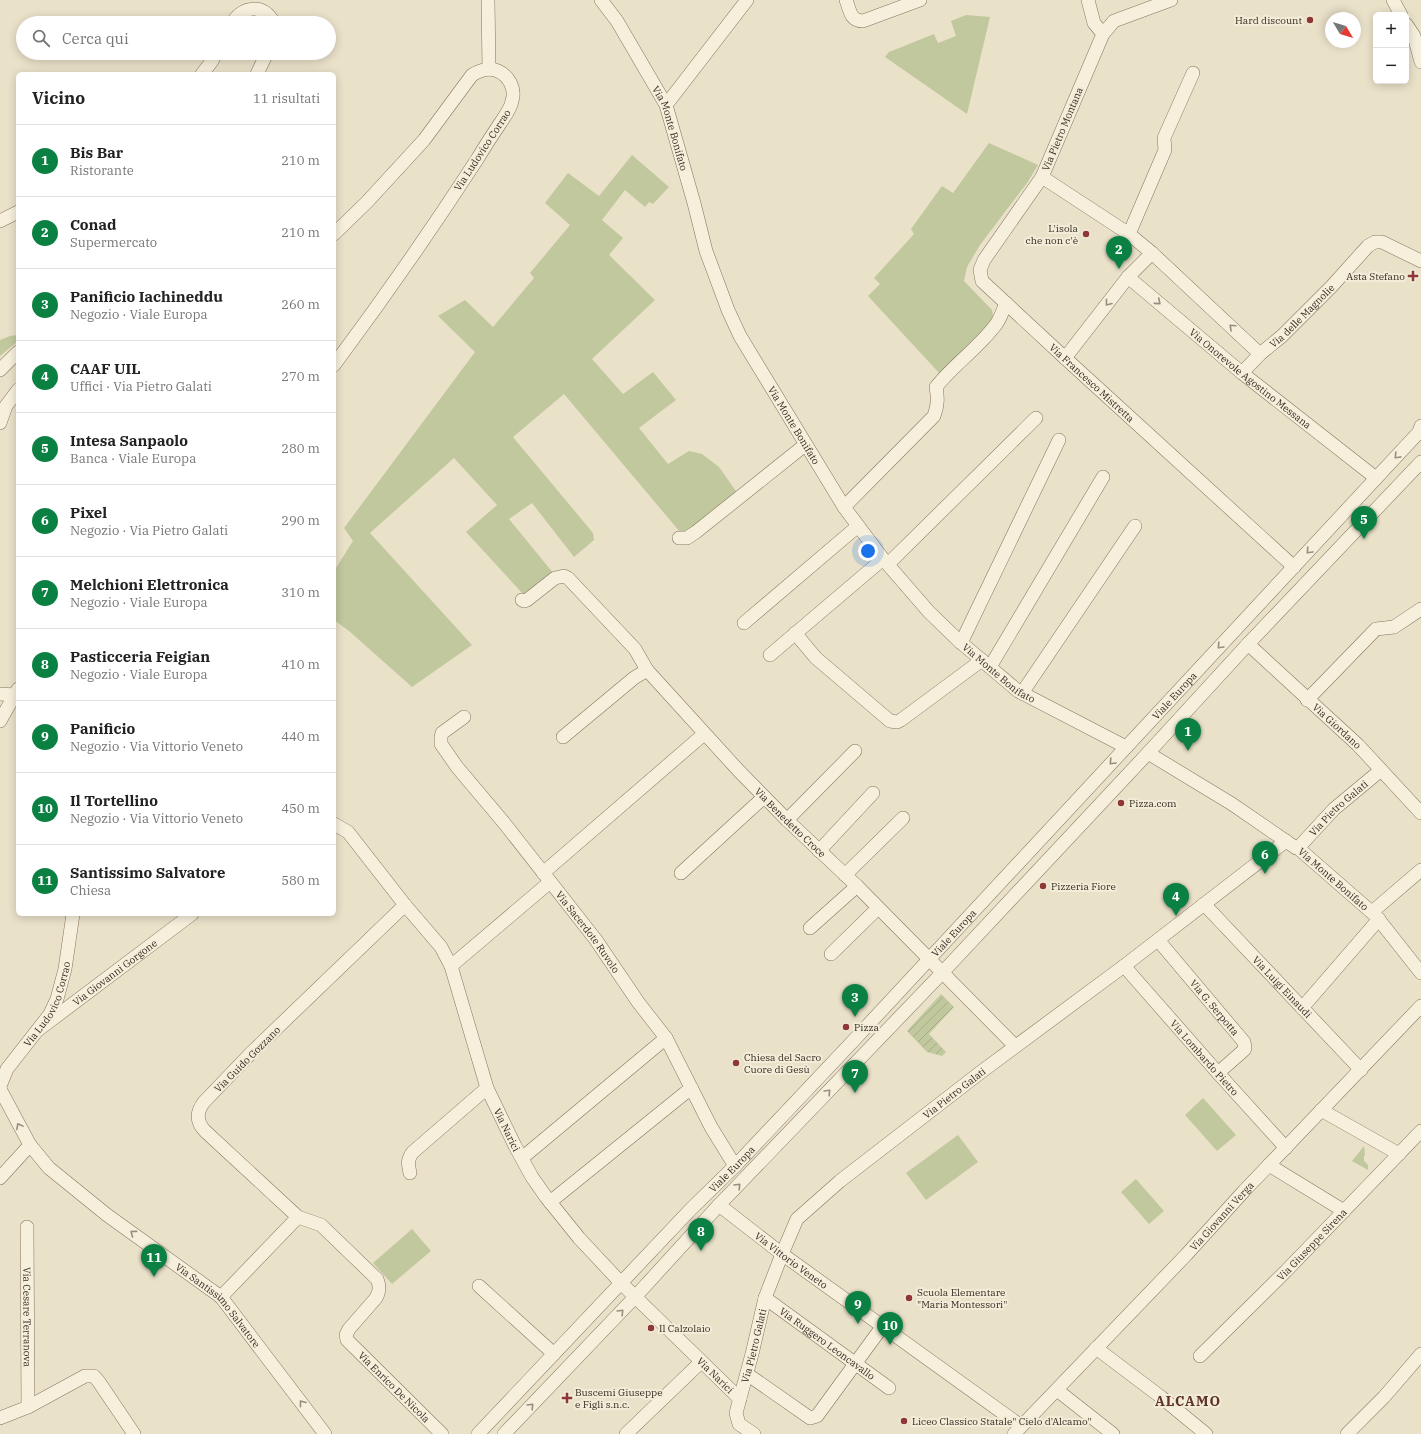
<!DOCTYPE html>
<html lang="it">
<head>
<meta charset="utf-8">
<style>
  :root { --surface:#fff; --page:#f2f2f2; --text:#222; --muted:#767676; --line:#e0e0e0; --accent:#0b8043 }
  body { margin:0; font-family:"IBM Plex Serif",serif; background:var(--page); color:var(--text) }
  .controls { position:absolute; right:12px; top:12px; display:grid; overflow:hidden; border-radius:6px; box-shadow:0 2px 10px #0003 }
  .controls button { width:36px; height:36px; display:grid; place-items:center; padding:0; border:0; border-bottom:1px solid var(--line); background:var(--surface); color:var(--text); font:20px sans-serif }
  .compass { position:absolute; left:1325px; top:12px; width:36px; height:36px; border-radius:50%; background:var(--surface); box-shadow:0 2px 10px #0003; rotate:128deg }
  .you { position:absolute; left:868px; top:551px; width:14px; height:14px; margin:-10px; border:3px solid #fff; border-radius:50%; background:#1a73e8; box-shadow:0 0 0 6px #1a73e833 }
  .badge { display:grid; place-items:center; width:26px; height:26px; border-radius:50%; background:var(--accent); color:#fff; font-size:13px; font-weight:700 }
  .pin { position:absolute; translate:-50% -33px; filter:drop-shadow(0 1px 2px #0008) }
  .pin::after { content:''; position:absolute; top:21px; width:14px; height:12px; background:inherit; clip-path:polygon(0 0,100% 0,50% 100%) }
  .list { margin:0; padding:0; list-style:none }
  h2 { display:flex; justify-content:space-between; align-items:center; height:52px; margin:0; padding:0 16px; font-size:17px }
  h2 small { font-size:13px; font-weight:400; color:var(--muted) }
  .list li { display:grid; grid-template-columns:26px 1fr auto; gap:12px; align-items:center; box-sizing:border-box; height:72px; padding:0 16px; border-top:1px solid var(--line) }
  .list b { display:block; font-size:15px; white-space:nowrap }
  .list p { margin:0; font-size:13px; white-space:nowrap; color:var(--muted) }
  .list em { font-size:13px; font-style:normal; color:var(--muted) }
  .icon { flex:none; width:22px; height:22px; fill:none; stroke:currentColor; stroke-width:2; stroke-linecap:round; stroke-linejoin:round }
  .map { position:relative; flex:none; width:1421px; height:1434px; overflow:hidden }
  .search { position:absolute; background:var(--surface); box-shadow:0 2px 10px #0003; left:16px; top:16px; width:320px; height:44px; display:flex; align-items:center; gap:10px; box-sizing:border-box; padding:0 14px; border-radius:22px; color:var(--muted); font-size:15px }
  .panel { position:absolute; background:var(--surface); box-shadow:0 2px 10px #0003; left:16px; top:72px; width:320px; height:844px; border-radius:6px }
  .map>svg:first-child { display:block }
  .green { fill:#c1c89e }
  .garden { fill:url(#garden-furrows) }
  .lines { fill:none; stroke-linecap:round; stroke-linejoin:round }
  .minor-casing { stroke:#85745f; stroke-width:14 }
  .minor { stroke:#f6efdc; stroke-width:13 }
  .oneway { stroke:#968e7e }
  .poi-dot { fill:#8e3736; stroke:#f2ecd8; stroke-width:1.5 }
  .labels { text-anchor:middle; stroke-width:4; stroke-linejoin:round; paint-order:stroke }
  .poi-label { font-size:10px; fill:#372c21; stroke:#f2ecd8; text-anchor:start }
  .street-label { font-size:10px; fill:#372c21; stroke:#f2ecd8 }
  .district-label { font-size:14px; font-weight:bold; letter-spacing:1px; fill:#5f3325; stroke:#f2ecd8 }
</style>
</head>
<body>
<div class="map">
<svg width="1421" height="1434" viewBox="0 0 1421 1434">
  <defs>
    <pattern id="garden-furrows" width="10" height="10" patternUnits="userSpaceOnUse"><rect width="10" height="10" fill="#c1c89e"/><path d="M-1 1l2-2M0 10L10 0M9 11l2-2" fill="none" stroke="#a6ac88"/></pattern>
  </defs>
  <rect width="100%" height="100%" fill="#eae1c9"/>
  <g class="green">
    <polygon points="966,15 990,17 967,114 885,57 889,52 934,34 938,43 956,36 951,21"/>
    <polygon points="989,143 1038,165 1027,183 980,245 967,267 964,281 992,310 993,315 991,322 940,374 868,296 880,284 874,278 914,234 911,229 942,186 953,193"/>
    <polygon points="632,155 669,187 653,204 649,202 645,207 625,190 602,220 623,238 609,255 655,300 592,359 623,394 653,372 676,400 639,428 668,464 689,451 702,454 719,467 738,494 696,530 680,532 564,394 513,437 593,533 594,540 574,557 532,503 509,519 554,574 527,595 523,594 466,532 497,505 454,458 370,533 472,645 412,687 349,631 334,620 334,571 353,541 344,528 475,352 438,316 465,300 493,327 534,278 530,273 570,225 545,203 568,173 599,196"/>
    <polygon points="18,335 18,341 0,356 0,340 10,336"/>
    <polygon points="1203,1098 1236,1135 1217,1151 1185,1115"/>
    <polygon points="958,1135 978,1162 926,1200 906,1173"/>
    <polygon points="1364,1146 1365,1155 1364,1156 1364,1161 1368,1165 1368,1170 1352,1161"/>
    <polygon points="1136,1179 1164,1211 1149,1224 1121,1192"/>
    <polygon points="412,1229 431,1251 392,1284 373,1263"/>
  </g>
  <polygon class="garden" points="941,994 954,1007 929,1034 946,1052 942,1056 927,1052 907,1031"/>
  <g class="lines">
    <defs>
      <g id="minor">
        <polyline points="488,0 489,69"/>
        <path id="s1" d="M601,0L617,21L666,105L694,203L706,251L728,310L740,336L844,507L883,559L929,612L959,641L1018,691L1126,747"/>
        <path d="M846,0C850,10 850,21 863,21L920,0"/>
        <polyline points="1088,0 1094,23 1103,34 1042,177 1129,234 1152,253 1260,354"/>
        <polyline points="1393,0 1401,15"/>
        <path d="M232,23C243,6 263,3 274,23"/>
        <polyline points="1406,24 1414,36 1421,62"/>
        <polyline points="1103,34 1114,21 1171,0"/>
        <polyline points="202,74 212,61 216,53"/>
        <polyline points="257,74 267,53"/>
        <polyline points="666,105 747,0"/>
        <path id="s2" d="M1042,177L984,260L980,270L982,281L1065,358L1294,567"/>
        <polyline points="0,221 18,212"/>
        <path d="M334,234L367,202L424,140L472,75C480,70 489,67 498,71C509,76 516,89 512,101C511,108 505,116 501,122C493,134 485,146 478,158C432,229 384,298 334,365"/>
        <polyline points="1129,234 1165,150 1164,138 1193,73"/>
        <path id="s3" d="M1128,277L1242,373L1376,478"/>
        <polyline points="1065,358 1128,277 1152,253"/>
        <polyline points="0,370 18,352"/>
        <path id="s4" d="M1242,373L1260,354L1282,336L1332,286L1368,246L1375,242H1382L1421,261"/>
        <polyline points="0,423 6,406 18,390"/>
        <path d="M844,507L934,416C938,405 938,398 936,387C954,364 980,347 997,323C1001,317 1003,310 1006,303"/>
        <polyline points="679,538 687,538 696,532 805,445"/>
        <polyline points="888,564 1036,418"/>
        <polyline points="522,600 524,601 527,600 555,578 564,576 568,578 635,649 647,670"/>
        <polyline points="744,623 858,526"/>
        <polyline points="795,633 816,658 890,721 897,722 901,720 982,660"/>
        <polyline points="961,643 1059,440"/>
        <path id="s5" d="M1248,644L1358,745L1421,813"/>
        <polyline points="770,655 883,559"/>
        <polyline points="990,667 1103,477"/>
        <polyline points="1022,693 1135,526"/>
        <polyline points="0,694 15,695"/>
        <polyline points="1307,700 1376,629 1394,627 1421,609"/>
        <path id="s6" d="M464,717L442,733L441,737V744L457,767L505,824L596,940L638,1002L666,1038L711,1127L735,1166"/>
        <polyline points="0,721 18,689"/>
        <path id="s7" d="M563,737L634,678L647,670L738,770L787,820L857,886L1015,1046"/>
        <path id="s8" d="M1148,753L1232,804L1296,848H1298L1376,916L1421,973"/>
        <polyline points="787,820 855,751"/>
        <path id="s9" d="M334,824L348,832L405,905L441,947L451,966L487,1088L515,1146L532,1177L546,1197L579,1238L622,1284L740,1399"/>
        <path id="s10" d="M1298,848L1334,809L1381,770"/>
        <polyline points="819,851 873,793"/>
        <polyline points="543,873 704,734"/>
        <polyline points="681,873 764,797"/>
        <polyline points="845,875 903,818"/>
        <path id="s11" d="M1204,904L1361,1070"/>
        <path id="s12" d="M405,905L251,1053L204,1102C196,1112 196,1122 205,1131L298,1217L321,1225L377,1279C380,1286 380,1291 376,1298L349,1329L346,1335L347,1340L442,1434"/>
        <polyline points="1372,912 1421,870"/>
        <polyline points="810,928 857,886"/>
        <path id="s13" d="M1158,940L1244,1042L1245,1048L1244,1050L1218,1073"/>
        <polyline points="831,954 877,909"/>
        <polyline points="451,966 550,882"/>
        <path id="s14" d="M1124,966L1218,1073L1286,1148"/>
        <polyline points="1302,1008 1379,919"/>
        <path id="s15" d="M38,1030L192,914"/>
        <path id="s16" d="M0,1086L7,1069L50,1014L57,999L65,969L73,914"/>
        <path id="s17" d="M0,1089L30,1145L49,1168L107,1215L221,1297L325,1434"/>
        <polyline points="1321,1110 1399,1154"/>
        <polyline points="522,1158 666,1038"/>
        <polyline points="1269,1165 1344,1211"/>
        <path d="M410,1173C408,1164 407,1159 413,1152L487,1088"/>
        <polyline points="0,1178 30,1145"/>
        <polyline points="550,1202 685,1093 692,1089"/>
        <path id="s18" d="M719,1205L782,1254L1021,1426"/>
        <path id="s19" d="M27,1227L28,1407"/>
        <polyline points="479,1286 554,1354"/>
        <polyline points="221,1297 298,1217"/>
        <path id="s20" d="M765,1298L889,1388"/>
        <polyline points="1096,1348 1161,1397 1206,1434"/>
        <path id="s21" d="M1200,1356L1286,1271L1421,1131"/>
        <polyline points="747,1374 810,1418 817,1416 882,1327"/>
        <polyline points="1057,1390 1113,1434"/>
        <polyline points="0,1418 28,1407 85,1376 94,1376 99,1382 134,1434"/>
        <path id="s22" d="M478,1434L691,1209L735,1166L855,1039L1419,432L1421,426"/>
        <polyline points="504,1434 635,1297 719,1205 942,973 1148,753 1248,644 1421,462"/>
        <polyline points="626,1434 701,1362"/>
        <path id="s23" d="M754,1434L739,1424L736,1413L752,1354L765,1298L782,1254L797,1219L840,1181L981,1072L1124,966L1286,841"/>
        <path id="s24" d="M1014,1434L1186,1255L1244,1191L1421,1006"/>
        <polyline points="1347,1434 1384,1397 1421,1354"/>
      </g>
    </defs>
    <use href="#minor" class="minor-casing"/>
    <use href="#minor" class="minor"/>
  </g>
  <defs><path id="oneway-chevron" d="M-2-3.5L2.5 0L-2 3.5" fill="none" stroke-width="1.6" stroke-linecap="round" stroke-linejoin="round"/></defs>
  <g class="oneway">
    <use href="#oneway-chevron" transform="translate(1158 302) rotate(40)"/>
    <use href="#oneway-chevron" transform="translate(1108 303) rotate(128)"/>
    <use href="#oneway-chevron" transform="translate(1232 327) rotate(-137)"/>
    <use href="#oneway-chevron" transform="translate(1397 456) rotate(133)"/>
    <use href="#oneway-chevron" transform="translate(1309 551) rotate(133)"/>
    <use href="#oneway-chevron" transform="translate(1220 646) rotate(133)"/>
    <use href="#oneway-chevron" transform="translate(1112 762) rotate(133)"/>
    <use href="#oneway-chevron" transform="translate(828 1092) rotate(-46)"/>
    <use href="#oneway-chevron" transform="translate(19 1126) rotate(-118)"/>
    <use href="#oneway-chevron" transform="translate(738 1186) rotate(-46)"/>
    <use href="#oneway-chevron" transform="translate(133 1233) rotate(-144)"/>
    <use href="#oneway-chevron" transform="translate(621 1312) rotate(-46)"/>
    <use href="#oneway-chevron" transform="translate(302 1403) rotate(-127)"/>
    <use href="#oneway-chevron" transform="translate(531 1406) rotate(-46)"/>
  </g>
  <g class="poi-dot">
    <circle cx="1310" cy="20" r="4"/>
    <circle cx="1086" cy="234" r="4"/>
    <path d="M1411 270h4v4h4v4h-4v4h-4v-4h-4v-4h4z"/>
    <circle cx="1121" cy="803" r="4"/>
    <circle cx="1043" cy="886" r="4"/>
    <circle cx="846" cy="1027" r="4"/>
    <circle cx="736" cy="1063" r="4"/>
    <circle cx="909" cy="1298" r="4"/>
    <circle cx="651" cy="1328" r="4"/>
    <path d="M565 1392h4v4h4v4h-4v4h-4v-4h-4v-4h4z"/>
    <circle cx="904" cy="1421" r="4"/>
  </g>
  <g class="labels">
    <g class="poi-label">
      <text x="1302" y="24" text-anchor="end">Hard discount</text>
      <text x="1078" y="232" text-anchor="end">L'isola<tspan x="1078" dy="12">che non c'è</tspan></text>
      <text x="1405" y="280" text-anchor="end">Asta Stefano</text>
      <text x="1129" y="807">Pizza.com</text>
      <text x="1051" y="890">Pizzeria Fiore</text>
      <text x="854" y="1031">Pizza</text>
      <text x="744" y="1061">Chiesa del Sacro<tspan x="744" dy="12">Cuore di Gesù</tspan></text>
      <text x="917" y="1296">Scuola Elementare<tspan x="917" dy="12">"Maria Montessori"</tspan></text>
      <text x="659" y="1332">Il Calzolaio</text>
      <text x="575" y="1396">Buscemi Giuseppe<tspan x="575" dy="12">e Figli s.n.c.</tspan></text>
      <text x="912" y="1425">Liceo Classico Statale" Cielo d'Alcamo"</text>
    </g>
    <g class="street-label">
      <text dy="4" stroke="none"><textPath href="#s1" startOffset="147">Via Monte Bonifato</textPath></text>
      <text transform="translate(1062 129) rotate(-67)" y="4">Via Pietro Montana</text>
      <text transform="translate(482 150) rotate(-57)" y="4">Via Ludovico Corrao</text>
      <text dy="4" stroke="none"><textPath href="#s4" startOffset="83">Via delle Magnolie</textPath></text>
      <text dy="4" stroke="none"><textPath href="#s3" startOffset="159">Via Onorevole Agostino Messana</textPath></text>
      <text dy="4" stroke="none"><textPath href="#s2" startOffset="273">Via Francesco Mistretta</textPath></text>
      <text dy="4" stroke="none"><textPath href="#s1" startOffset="471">Via Monte Bonifato</textPath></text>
      <text dy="4" stroke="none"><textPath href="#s1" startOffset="795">Via Monte Bonifato</textPath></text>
      <text dy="4" stroke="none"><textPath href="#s22" startOffset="1015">Viale Europa</textPath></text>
      <text dy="4" stroke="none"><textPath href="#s5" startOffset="121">Via Giordano</textPath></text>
      <text dy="4" stroke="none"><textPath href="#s10" startOffset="57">Via Pietro Galati</textPath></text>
      <text dy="4" stroke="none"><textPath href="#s7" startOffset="317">Via Benedetto Croce</textPath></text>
      <text dy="4" stroke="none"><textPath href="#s8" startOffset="225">Via Monte Bonifato</textPath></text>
      <text dy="4" stroke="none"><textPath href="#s6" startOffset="277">Via Sacerdote Ruvolo</textPath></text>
      <text dy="4" stroke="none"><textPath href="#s22" startOffset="691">Viale Europa</textPath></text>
      <text dy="4" stroke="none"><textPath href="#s15" startOffset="96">Via Giovanni Gorgone</textPath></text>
      <text dy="4" stroke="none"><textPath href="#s11" startOffset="114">Via Luigi Einaudi</textPath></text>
      <text dy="4" stroke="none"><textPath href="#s16" startOffset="96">Via Ludovico Corrao</textPath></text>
      <text dy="4" stroke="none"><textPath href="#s13" startOffset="88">Via G. Serpotta</textPath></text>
      <text dy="4" stroke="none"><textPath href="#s14" startOffset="122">Via Lombardo Pietro</textPath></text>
      <text transform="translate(247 1059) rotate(-45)" y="4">Via Guido Gozzano</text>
      <text dy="4" stroke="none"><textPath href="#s23" startOffset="435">Via Pietro Galati</textPath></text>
      <text dy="4" stroke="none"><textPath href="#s9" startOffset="359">Via Narici</textPath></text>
      <text dy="4" stroke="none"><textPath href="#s22" startOffset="367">Viale Europa</textPath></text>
      <text dy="4" stroke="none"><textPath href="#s24" startOffset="301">Via Giovanni Verga</textPath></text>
      <text dy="4" stroke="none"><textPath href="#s21" startOffset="158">Via Giuseppe Sirena</textPath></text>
      <text dy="4" stroke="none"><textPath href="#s18" startOffset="91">Via Vittorio Veneto</textPath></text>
      <text dy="4" stroke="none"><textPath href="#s17" startOffset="312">Via Santissimo Salvatore</textPath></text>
      <text dy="4" stroke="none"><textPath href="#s19" startOffset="90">Via Cesare Terranova</textPath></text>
      <text dy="4" stroke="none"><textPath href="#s20" startOffset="77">Via Ruggero Leoncavallo</textPath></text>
      <text dy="4" stroke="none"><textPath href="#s23" startOffset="99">Via Pietro Galati</textPath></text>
      <text dy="4" stroke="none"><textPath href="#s9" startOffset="683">Via Narici</textPath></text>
      <text dy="4" stroke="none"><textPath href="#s12" startOffset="682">Via Enrico De Nicola</textPath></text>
    </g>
    <g class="district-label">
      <text x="1188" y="1406">ALCAMO</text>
    </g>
  </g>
</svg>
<div class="controls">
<button>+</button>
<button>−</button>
</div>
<svg class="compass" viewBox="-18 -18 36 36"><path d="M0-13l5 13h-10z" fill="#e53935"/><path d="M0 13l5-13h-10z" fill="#767676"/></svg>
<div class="you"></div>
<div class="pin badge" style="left:1188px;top:751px">1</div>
<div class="pin badge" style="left:1119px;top:269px">2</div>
<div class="pin badge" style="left:855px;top:1017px">3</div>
<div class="pin badge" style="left:1176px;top:916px">4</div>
<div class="pin badge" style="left:1364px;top:539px">5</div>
<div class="pin badge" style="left:1265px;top:874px">6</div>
<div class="pin badge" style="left:855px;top:1093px">7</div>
<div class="pin badge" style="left:701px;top:1251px">8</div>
<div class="pin badge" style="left:858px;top:1324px">9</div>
<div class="pin badge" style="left:890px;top:1345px">10</div>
<div class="pin badge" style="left:154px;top:1277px">11</div>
<div class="search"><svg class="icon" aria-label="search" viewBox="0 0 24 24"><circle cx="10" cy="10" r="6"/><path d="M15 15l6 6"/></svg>Cerca qui</div>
<section class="panel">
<h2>Vicino<small>11 risultati</small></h2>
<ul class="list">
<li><span class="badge">1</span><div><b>Bis Bar</b><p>Ristorante</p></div><em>210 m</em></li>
<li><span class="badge">2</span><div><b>Conad</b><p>Supermercato</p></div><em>210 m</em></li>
<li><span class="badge">3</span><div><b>Panificio Iachineddu</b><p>Negozio · Viale Europa</p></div><em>260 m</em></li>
<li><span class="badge">4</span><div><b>CAAF UIL</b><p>Uffici · Via Pietro Galati</p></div><em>270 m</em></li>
<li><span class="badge">5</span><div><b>Intesa Sanpaolo</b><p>Banca · Viale Europa</p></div><em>280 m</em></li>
<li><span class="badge">6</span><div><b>Pixel</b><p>Negozio · Via Pietro Galati</p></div><em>290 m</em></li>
<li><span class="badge">7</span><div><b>Melchioni Elettronica</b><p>Negozio · Viale Europa</p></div><em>310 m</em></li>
<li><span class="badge">8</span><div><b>Pasticceria Feigian</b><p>Negozio · Viale Europa</p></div><em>410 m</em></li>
<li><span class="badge">9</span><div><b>Panificio</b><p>Negozio · Via Vittorio Veneto</p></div><em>440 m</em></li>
<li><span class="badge">10</span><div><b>Il Tortellino</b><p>Negozio · Via Vittorio Veneto</p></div><em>450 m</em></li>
<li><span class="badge">11</span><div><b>Santissimo Salvatore</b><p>Chiesa</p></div><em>580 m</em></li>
</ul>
</section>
</div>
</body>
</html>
